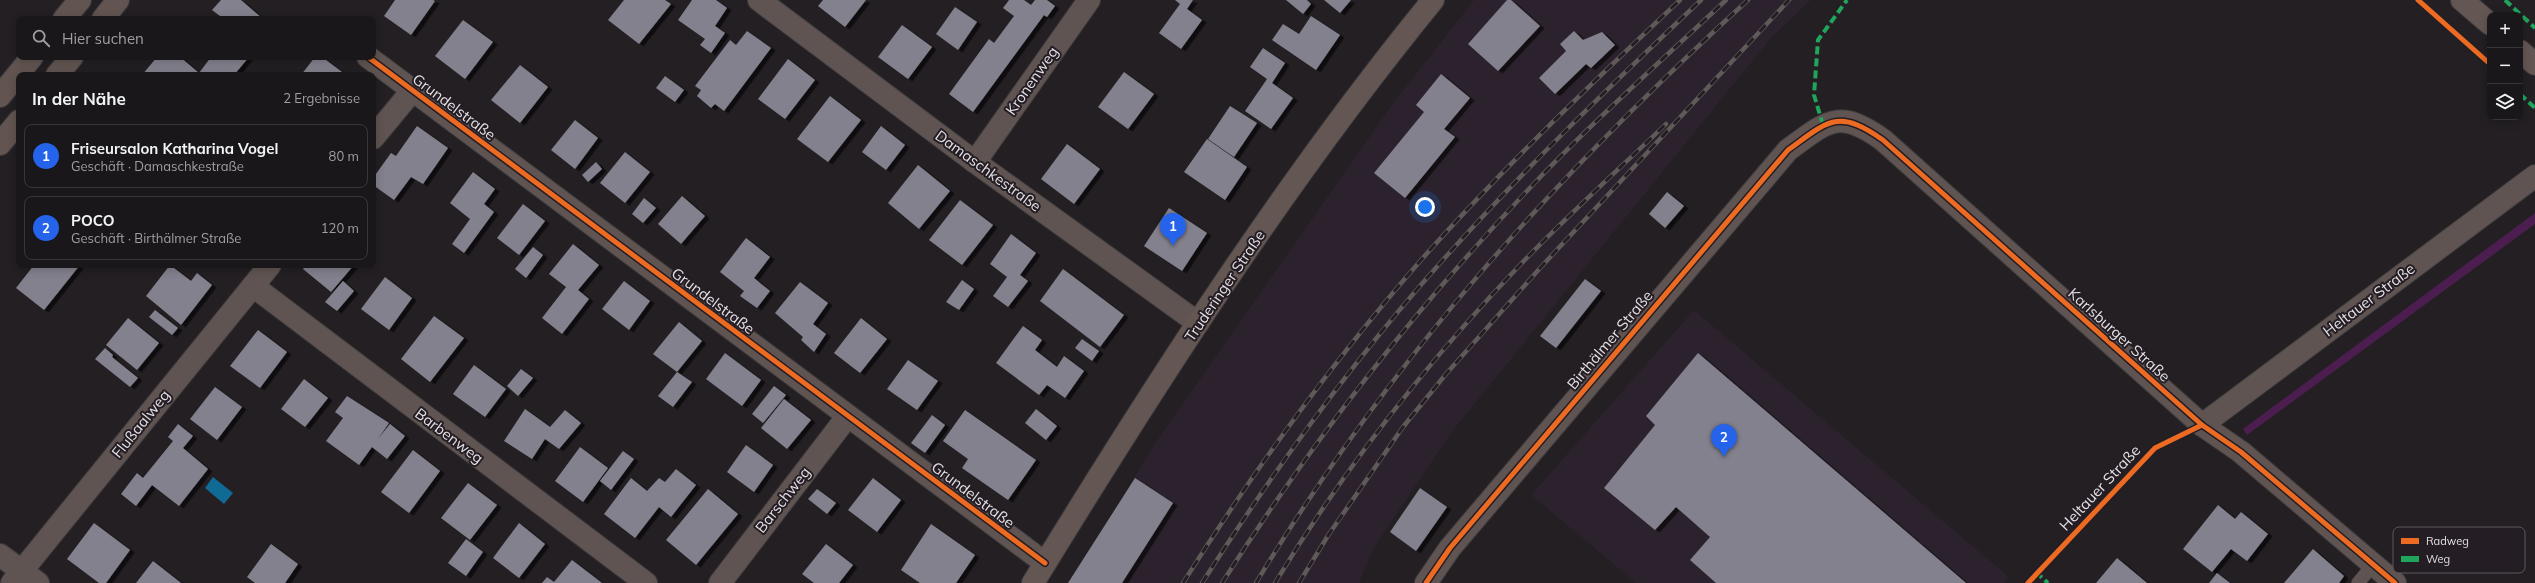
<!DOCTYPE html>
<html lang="de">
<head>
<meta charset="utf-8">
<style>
  :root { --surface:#1a171a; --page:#232023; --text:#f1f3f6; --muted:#9f9fa2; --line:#383639; --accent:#2563eb }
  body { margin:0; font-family:Mulish,sans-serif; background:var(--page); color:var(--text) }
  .controls { position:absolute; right:12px; top:12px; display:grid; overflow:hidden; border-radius:8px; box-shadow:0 2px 10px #0003 }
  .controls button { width:36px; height:36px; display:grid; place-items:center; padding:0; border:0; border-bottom:1px solid var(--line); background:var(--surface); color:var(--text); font:20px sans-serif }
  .you { position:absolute; left:1425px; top:207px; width:14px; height:14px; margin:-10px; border:3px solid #fff; border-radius:50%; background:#1a73e8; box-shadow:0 0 0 6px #1a73e833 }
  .badge { display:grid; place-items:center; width:26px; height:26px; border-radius:50%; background:var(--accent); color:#fff; font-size:13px; font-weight:700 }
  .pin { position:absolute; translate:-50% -33px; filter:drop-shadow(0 1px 2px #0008) }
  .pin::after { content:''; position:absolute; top:21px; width:14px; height:12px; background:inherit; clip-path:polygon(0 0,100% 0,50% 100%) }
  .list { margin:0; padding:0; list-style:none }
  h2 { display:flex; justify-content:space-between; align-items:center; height:52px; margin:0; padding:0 16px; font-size:17px }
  h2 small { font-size:13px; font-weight:400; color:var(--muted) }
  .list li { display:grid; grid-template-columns:26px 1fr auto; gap:12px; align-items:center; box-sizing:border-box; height:64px; margin:0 8px 8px; padding:0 8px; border:1px solid var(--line); border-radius:8px }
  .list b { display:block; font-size:15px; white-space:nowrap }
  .list p { margin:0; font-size:13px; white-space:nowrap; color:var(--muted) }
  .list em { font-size:13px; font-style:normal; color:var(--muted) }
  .icon { flex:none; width:22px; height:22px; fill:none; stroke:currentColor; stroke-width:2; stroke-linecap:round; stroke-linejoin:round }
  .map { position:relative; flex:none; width:2535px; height:583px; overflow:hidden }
  .search { position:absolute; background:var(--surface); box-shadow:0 2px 10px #0003; left:16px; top:16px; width:360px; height:44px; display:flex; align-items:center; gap:10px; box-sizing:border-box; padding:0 14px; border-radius:8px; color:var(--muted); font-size:15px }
  .panel { position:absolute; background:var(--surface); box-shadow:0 2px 10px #0003; left:16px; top:72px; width:360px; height:196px; border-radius:8px }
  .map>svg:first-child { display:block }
  .built { fill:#2c222d }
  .green { fill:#4c1e50 }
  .water { fill:#116996 }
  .building { fill:#82818d; filter:url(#shadow) }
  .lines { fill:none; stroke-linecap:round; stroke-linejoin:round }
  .lane-casing { stroke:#3d3b3d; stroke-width:14 }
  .street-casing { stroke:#3d3b3d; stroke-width:24 }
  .secondary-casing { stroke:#3d3b3d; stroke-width:24 }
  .primary-casing { stroke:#3d3b3d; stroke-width:24 }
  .lane { stroke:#5f5451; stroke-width:13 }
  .street { stroke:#5f5451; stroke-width:22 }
  .secondary { stroke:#645653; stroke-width:22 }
  .primary { stroke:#625551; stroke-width:22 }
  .rail-casing { stroke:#5f5958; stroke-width:4.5 }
  .rail { stroke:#241e24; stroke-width:3; stroke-dasharray:9; stroke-linecap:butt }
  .quiet { stroke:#20a55d; stroke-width:4; stroke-dasharray:8 4; stroke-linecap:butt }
  .cycleway-casing { stroke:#241e24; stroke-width:8 }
  .cycleway { stroke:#ed6a23; stroke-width:5 }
  .labels { text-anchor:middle; stroke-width:4; stroke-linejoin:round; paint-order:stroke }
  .street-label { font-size:15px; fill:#e4e0e4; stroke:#241e24 }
  .key { fill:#241e24; stroke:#5e585e; stroke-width:1 }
  .key-label { font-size:11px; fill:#e4e0e4 }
</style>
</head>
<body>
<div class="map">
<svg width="2535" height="583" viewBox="0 0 2535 583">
  <defs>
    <filter id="shadow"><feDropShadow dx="4.5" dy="2.5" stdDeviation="0" flood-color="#0009"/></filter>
  </defs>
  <rect width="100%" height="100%" fill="#231f23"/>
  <g class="built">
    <polygon points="1474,0 1811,0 1771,38 1451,433 1373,549 1359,583 1070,583 1156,442 1391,106"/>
    <polygon points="1694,310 2009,577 2004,583 1636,583 1531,495"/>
  </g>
  <polygon class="green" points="2535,213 2535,224 2247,435 2243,429"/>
  <polygon class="water" points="213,477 233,493 224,504 205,488"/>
  <g class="building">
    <polygon points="221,0 241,0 263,19 224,19 212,10"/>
    <polygon points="395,0 433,0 435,1 411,35 384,16"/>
    <polygon points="624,0 665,0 671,4 639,44 608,20"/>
    <polygon points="692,0 716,0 727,8 715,26 725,33 711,53 700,45 705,39 678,20"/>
    <polygon points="823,0 866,0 845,27 818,6"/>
    <polygon points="1009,0 1024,0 1031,5 1035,0 1047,0 1055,6 1047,17 1044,15 973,112 949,94 989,39 994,43 1014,16 1003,8"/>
    <polygon points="1175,0 1193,0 1187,9 1202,20 1181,49 1159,33 1180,4"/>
    <polygon points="1286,0 1307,0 1311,4 1303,14"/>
    <polygon points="1324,0 1351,0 1340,13"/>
    <polygon points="1507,0 1511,0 1540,26 1498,71 1468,44"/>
    <polygon points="955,7 977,22 958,50 936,34"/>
    <polygon points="1311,16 1340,35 1316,70 1272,40 1283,24 1299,34"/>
    <polygon points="463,20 493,42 465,79 435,56"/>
    <polygon points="902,25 932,47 908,79 878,57"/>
    <polygon points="747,31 771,48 724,111 715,104 711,108 697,96 701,90 695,86 730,40 736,45"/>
    <polygon points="1574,31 1583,40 1602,32 1615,45 1591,68 1586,64 1555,94 1539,78 1566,51 1560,44"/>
    <polygon points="1263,48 1285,63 1272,83 1293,98 1271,129 1245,111 1267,79 1250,67"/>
    <polygon points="157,57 180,57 199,73 211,57 249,57 234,75 142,75"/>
    <polygon points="315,57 322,57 346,75 301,75"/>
    <polygon points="788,59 815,80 785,119 758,99"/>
    <polygon points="520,65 548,87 520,123 491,100"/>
    <polygon points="1124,72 1154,94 1128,129 1098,107"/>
    <polygon points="1441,74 1470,98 1444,129 1455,137 1405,198 1374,173 1424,112 1416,105"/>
    <polygon points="665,76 684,90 675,102 656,88"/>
    <polygon points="830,96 861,120 828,162 797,139"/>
    <polygon points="1230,106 1257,123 1234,157 1208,139"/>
    <polygon points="575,120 598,138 575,169 551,150"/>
    <polygon points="417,126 448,148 423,184 411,177 394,200 373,185 373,178 391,153 396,156"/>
    <polygon points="881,126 905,145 886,170 862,152"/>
    <polygon points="1207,139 1247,167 1225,200 1184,172"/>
    <polygon points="1067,144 1100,169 1074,204 1041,179"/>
    <polygon points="625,152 650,172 625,203 600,183"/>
    <polygon points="596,162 602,169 588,182 582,175"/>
    <polygon points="918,165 950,191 919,229 888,203"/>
    <polygon points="473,172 495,189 484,204 494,212 464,253 452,244 470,219 450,203"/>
    <polygon points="1667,192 1684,206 1665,228 1649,214"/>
    <polygon points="682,196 705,216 681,244 658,224"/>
    <polygon points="644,198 656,208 643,223 632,214"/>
    <polygon points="960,200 993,225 962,265 929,240"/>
    <polygon points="523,204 545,221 519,255 497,238"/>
    <polygon points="1169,208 1207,233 1182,271 1144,246"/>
    <polygon points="1011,234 1036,253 1020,275 1028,281 1008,307 993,296 1007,277 990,264"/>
    <polygon points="746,238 770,257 754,278 770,291 757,308 740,296 744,291 720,272"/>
    <polygon points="573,244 599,265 578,290 589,299 562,334 542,318 566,287 549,274"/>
    <polygon points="533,247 543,255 526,278 515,269"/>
    <polygon points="34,265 80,265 44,310 16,288"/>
    <polygon points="170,265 191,281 197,273 212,285 181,325 146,296"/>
    <polygon points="306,265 354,265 331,292 303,269"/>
    <polygon points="1063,269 1124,315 1100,347 1040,301"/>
    <polygon points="385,277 412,298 389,330 361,309"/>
    <polygon points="1585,279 1601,291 1556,348 1540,336"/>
    <polygon points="962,280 974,289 959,310 946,302"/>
    <polygon points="343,281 354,291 337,311 325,302"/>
    <polygon points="624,281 650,301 629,330 602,309"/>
    <polygon points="800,282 828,303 813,324 826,334 814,352 801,340 803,337 775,313"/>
    <polygon points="155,310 178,328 172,335 149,317"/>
    <polygon points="434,316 464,338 430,382 401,359"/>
    <polygon points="128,318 159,343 137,370 106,345"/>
    <polygon points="861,318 887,339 860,373 834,353"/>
    <polygon points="679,322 702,341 677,372 653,354"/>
    <polygon points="1023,326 1042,340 1035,350 1057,367 1064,356 1084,371 1065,398 1047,385 1039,395 996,363"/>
    <polygon points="258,330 287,352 260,388 230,366"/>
    <polygon points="1082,339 1099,351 1092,361 1075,348"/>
    <polygon points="105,348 113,355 112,357 138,378 130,387 95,359"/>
    <polygon points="725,353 761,380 742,406 706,379"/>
    <polygon points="1698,353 1966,583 1716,583 1690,560 1710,537 1676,507 1655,530 1604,488 1655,425 1646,416"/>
    <polygon points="908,360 938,381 917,410 887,389"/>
    <polygon points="474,365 506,389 485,417 453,394"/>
    <polygon points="521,369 533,378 518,396 507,386"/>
    <polygon points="677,372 692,382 673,407 658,396"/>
    <polygon points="304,379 328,398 305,427 281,409"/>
    <polygon points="774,386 786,395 763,423 752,414"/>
    <polygon points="215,387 242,407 217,440 190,419"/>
    <polygon points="347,396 389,423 378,439 390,424 405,436 387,459 372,447 359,465 326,441 343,418 335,412"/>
    <polygon points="784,399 811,420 787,449 761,428"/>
    <polygon points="525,409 550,427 565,410 581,423 559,449 545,439 532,459 504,441"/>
    <polygon points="1036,409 1057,426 1046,440 1025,423"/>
    <polygon points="965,410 1036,460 1008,500 962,468 968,459 943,441"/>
    <polygon points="932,415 945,425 925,453 911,443"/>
    <polygon points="178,424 193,436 183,448 208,469 179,506 152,485 136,506 121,494 137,473 143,478 173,441 168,437"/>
    <polygon points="746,445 773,465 754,492 727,472"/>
    <polygon points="580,447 608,468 583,502 555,481"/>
    <polygon points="413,450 440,471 409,513 381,492"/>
    <polygon points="623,451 634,459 611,490 600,481"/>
    <polygon points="676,469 696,485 671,517 659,507 635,538 604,514 631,478 647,491 659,478 665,482"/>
    <polygon points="873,478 901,500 877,532 848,510"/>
    <polygon points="1135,478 1173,503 1122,583 1068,583"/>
    <polygon points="468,483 497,505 470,540 441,518"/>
    <polygon points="1420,488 1447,507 1416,551 1390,532"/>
    <polygon points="708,489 738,514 696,565 666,540"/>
    <polygon points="817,489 836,503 827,514 808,499"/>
    <polygon points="2218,505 2235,519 2241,512 2268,534 2247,561 2231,549 2212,572 2183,549"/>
    <polygon points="94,523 130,550 106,583 99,583 67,559"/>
    <polygon points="519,523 545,544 519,578 493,558"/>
    <polygon points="931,524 975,555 956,583 920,583 901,570"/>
    <polygon points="466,539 483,552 466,576 448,563"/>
    <polygon points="271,544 298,564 285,583 255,583 247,577"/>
    <polygon points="826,544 853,565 839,583 814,583 802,574"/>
    <polygon points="2313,549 2344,576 2339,583 2284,583"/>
    <polygon points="2117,558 2147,583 2096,583"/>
    <polygon points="572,560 602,583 542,583 547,577 554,582"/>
    <polygon points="153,561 181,583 136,583"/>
    <polygon points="2217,573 2230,583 2209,583"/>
  </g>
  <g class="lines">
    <defs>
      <polyline id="lane" points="2358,583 2373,565"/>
      <g id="street">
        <polyline points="759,0 975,162 1198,323"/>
        <polyline points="368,57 1045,563"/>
        <polyline points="373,138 412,91"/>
        <polyline points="975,162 1089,0"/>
        <polyline points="253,286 646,583"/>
        <polyline points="2202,425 2535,176"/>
        <polyline points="0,555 38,583"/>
        <polyline points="12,583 270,265"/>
        <polyline points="720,583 847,417"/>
        <path d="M1426,583L1450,548L1788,150C1828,121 1838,108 1883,140L2202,425L2241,452L2395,583"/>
      </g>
      <g id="secondary">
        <polyline points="2462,0 2490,24"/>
        <polyline points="2520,51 2535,64"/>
        <path d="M1033,583C1155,384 1285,181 1433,0"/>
      </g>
      <g id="primary">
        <polyline points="64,19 80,0"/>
        <polyline points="103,19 118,0"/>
        <polyline points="57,75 72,57"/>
        <polyline points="0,96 32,57"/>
        <polyline points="0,144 19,121"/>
      </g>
    </defs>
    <use href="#lane" class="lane-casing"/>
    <use href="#street" class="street-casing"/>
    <use href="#secondary" class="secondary-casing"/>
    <use href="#primary" class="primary-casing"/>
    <use href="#lane" class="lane"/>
    <use href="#street" class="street"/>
    <use href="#secondary" class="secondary"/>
    <use href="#primary" class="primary"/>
    <defs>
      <g id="rail">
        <path d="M1183,583C1256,467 1337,355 1429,251C1508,163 1594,81 1680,0"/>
        <path d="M1202,583C1274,470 1353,360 1442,261C1524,169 1612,84 1701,0"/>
        <path d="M1222,583C1311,443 1412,312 1527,191C1590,124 1659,63 1726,0"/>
        <path d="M1256,583C1391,358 1555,176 1748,0"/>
        <path d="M1275,583C1344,469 1427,362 1519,266C1566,217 1617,171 1666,124"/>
        <polyline points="1299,583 1329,534 1403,427 1446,374 1541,267 1789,0"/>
      </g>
    </defs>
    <use href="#rail" class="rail-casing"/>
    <use href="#rail" class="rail"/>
    <g class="quiet">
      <polyline points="2505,0 2535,28"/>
      <polyline points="2520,94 2535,108"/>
      <polyline points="1823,125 1814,95 1818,40 1847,0"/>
      <polyline points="2036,572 2048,583"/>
    </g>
    <defs>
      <g id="cycleway">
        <polyline points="2418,0 2490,64"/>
        <polyline points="368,57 1045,563"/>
        <path d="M1426,583L1450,548L1788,150C1828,121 1838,108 1883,140L2202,425L2241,452L2395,583"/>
        <polyline points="2028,583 2155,448 2202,425"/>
      </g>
    </defs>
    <use href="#cycleway" class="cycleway-casing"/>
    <use href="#cycleway" class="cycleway"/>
  </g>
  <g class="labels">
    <g class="street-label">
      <text transform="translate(1032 81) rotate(-55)" y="5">Kronenweg</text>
      <text transform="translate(454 107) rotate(37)" y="5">Grundelstraße</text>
      <text transform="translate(988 171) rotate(36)" y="5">Damaschkestraße</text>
      <text transform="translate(1225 286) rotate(-56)" y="5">Truderinger Straße</text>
      <text transform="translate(2369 300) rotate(-37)" y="5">Heltauer Straße</text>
      <text transform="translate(713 301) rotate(37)" y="5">Grundelstraße</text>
      <text transform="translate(2119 335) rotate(42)" y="5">Karlsburger Straße</text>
      <text transform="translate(1610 340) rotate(-50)" y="5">Birthälmer Straße</text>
      <text transform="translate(141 424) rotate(-51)" y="5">Flußaalweg</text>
      <text transform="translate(449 436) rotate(37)" y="5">Barbenweg</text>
      <text transform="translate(2100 488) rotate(-47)" y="5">Heltauer Straße</text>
      <text transform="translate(973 495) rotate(37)" y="5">Grundelstraße</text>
      <text transform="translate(783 500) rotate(-52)" y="5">Barschweg</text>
    </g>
  </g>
  <rect x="2393" y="527" width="132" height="46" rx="6" class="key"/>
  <rect x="2401" y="538" width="18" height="6" fill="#ed6a23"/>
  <rect x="2401" y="556" width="18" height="6" fill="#20a55d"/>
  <g class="key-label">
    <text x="2426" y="545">Radweg</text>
    <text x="2426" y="563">Weg</text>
  </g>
</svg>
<div class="controls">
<button>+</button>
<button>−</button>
<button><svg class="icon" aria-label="layers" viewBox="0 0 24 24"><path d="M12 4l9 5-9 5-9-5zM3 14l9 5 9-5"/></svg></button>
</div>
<div class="you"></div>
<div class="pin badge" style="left:1173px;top:246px">1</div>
<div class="pin badge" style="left:1724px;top:457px">2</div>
<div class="search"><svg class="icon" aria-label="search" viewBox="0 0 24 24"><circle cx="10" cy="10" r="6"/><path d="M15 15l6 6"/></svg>Hier suchen</div>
<section class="panel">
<h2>In der Nähe<small>2 Ergebnisse</small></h2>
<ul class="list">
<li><span class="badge">1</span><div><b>Friseursalon Katharina Vogel</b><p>Geschäft · Damaschkestraße</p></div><em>80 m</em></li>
<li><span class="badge">2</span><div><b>POCO</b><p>Geschäft · Birthälmer Straße</p></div><em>120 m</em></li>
</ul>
</section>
</div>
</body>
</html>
